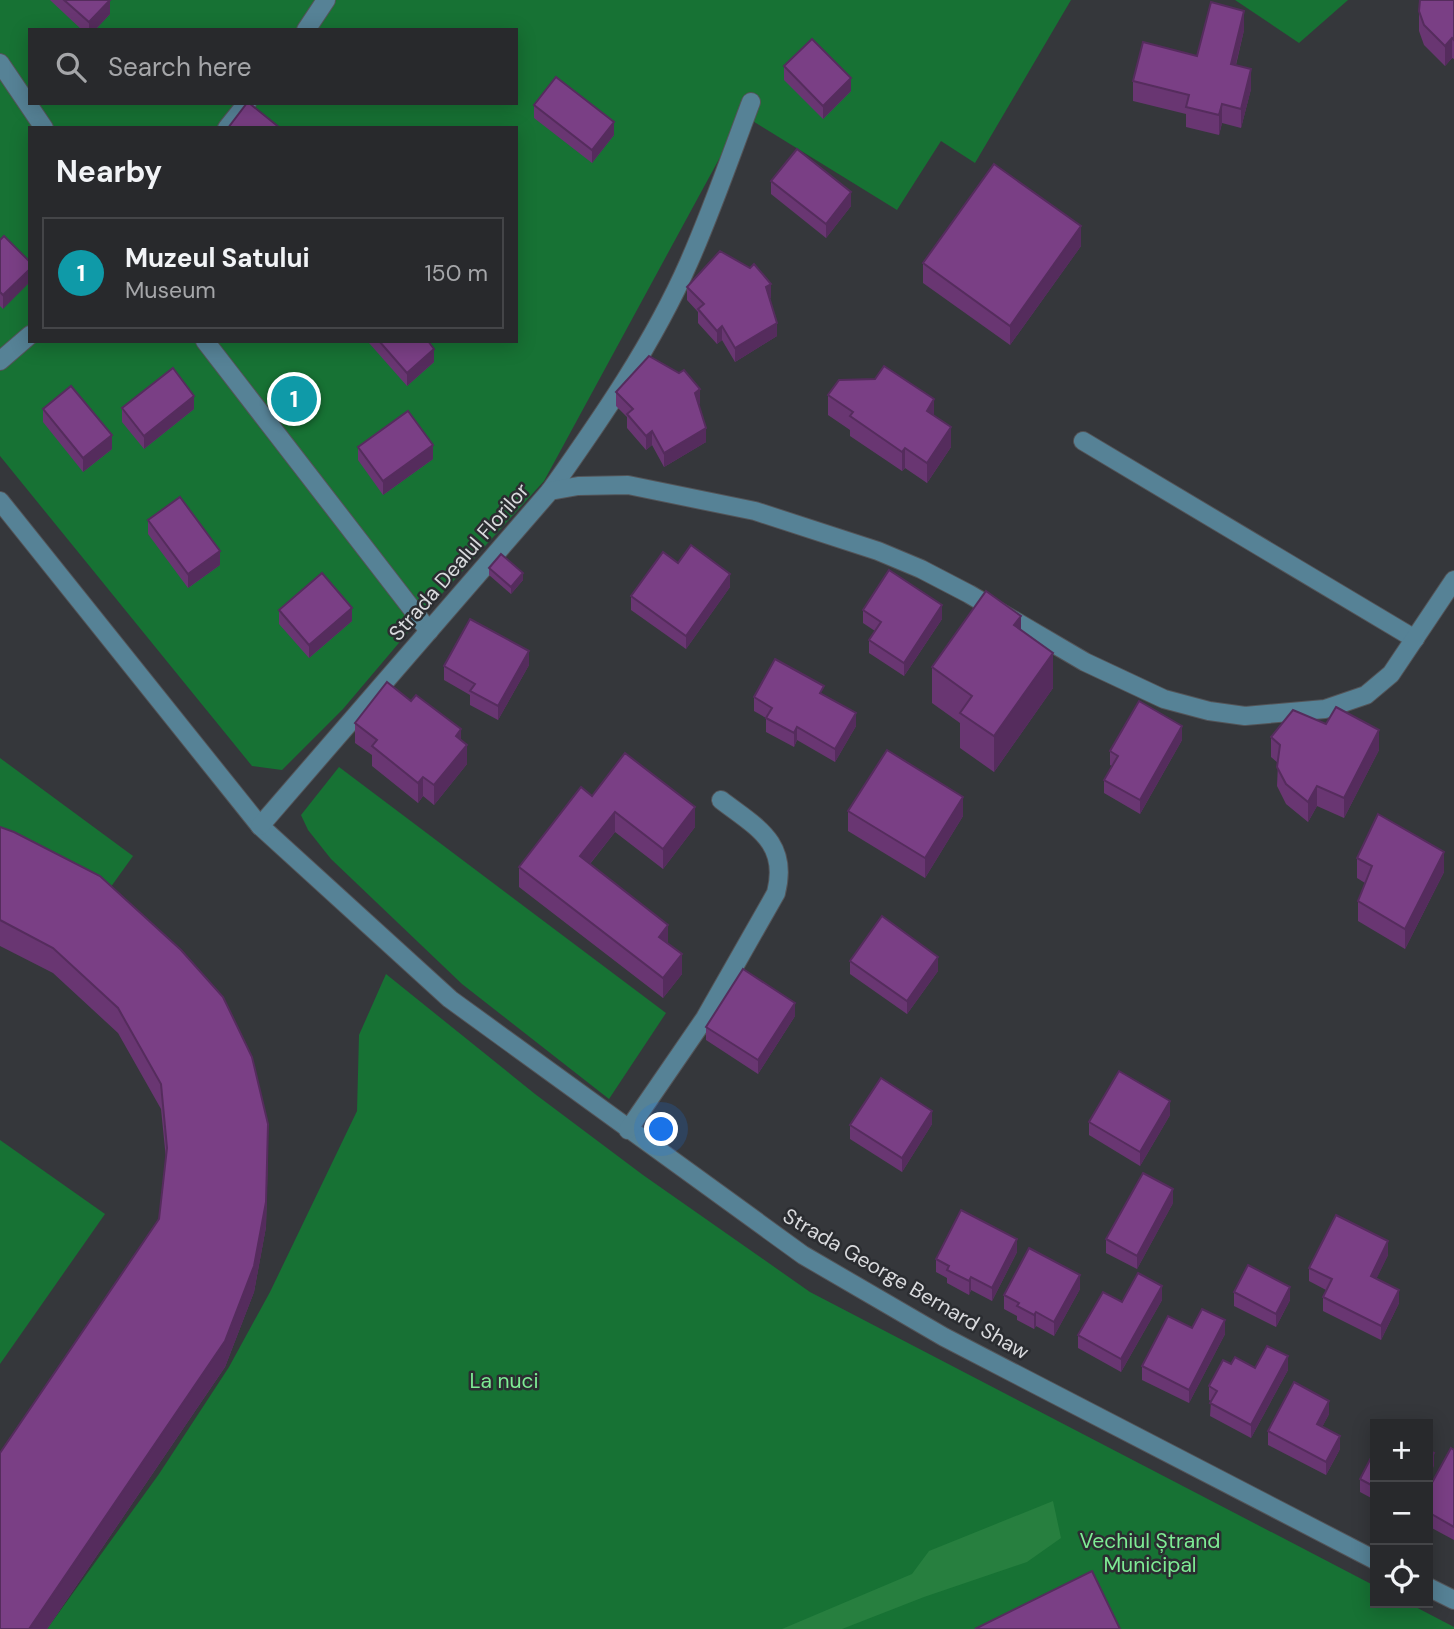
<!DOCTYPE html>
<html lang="en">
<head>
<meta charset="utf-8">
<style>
  :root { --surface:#28292c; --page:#303134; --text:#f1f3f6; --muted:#a5a6a9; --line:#444548; --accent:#5bcebb }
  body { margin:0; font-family:"DM Sans",sans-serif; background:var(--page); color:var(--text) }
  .controls { position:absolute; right:21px; bottom:21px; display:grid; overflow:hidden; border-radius:0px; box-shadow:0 4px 18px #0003 }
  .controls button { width:63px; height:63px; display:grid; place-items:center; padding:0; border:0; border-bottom:2px solid var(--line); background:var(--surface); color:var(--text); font:35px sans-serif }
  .you { position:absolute; left:662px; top:1130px; width:24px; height:24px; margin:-18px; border:5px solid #fff; border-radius:50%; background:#1a73e8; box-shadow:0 0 0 10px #1a73e833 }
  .badge { display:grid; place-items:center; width:46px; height:46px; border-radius:50%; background:var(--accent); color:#fff; font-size:23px; font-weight:700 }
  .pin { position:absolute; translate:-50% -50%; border:4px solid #fff; box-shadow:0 2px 7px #0006 }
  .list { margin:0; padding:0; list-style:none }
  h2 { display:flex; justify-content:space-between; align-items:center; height:91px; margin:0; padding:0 28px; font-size:30px }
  h2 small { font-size:23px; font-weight:400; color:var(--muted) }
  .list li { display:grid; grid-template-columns:46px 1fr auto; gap:21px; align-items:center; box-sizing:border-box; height:112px; margin:0 14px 14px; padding:0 14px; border:2px solid var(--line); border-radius:0px }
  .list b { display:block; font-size:26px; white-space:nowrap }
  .list p { margin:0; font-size:23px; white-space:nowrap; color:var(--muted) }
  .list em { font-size:23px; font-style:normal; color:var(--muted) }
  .icon { flex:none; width:38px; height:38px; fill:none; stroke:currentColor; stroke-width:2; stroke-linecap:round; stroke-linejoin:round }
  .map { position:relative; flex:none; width:1454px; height:1629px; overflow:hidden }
  .search { position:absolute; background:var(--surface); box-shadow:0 4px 18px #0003; left:28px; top:28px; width:490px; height:77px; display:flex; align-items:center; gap:18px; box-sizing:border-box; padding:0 24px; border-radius:0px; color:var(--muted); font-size:26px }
  .panel { position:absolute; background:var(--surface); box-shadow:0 4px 18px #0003; left:28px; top:126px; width:490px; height:217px; border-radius:0px }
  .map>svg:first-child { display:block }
  .green { fill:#177234; fill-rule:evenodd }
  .forest { fill:#277f3f }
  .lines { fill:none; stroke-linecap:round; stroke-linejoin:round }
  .minor-casing { stroke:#535458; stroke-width:20 }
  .minor { stroke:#568296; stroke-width:18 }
  .wall { fill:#693672 }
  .shaded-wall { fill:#552c5d }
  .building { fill:#7a3f85; stroke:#552c5d; stroke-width:2 }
  .labels { text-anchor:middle; stroke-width:5; stroke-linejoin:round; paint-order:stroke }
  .street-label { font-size:21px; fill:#d9dadd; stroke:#2b2d31 }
  .park-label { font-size:21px; fill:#7eeb94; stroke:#2b2d31 }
</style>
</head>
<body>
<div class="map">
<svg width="1454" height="1629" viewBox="0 0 1454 1629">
  <rect width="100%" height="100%" fill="#35373b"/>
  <g class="green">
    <path d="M0,0H1071L975,163L941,141L897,210L743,115L544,481L420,618L343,709L282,770L252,766L0,456ZM30,30H516V103H30ZM30,128H516V341H30Z"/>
    <polygon points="1235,0 1348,0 1299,43"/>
    <polygon points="0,758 133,856 100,902 0,853"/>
    <polygon points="339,767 666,1013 609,1099 462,984 331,859 308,830 301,815"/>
    <polygon points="386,974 535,1094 643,1175 810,1292 1375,1586 1375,1603 1408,1603 1454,1627 1454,1629 47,1629 159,1474 229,1367 270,1292 357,1111 359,1035"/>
    <polygon points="0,1140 105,1214 0,1364"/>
  </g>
  <polygon class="forest" points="1053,1501 1061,1538 1027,1562 924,1597 842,1629 782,1629 912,1574 929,1551"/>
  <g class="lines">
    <defs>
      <g id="minor">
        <polyline points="306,30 326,0"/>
        <polyline points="0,63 44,128"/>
        <polyline points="227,128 247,103"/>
        <polyline points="205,341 429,631"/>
        <polyline points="0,361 30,335"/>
        <polyline points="1083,441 1415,639"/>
        <path d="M550,491C601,419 653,344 689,262C712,210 731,155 751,102"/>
        <polyline points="0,501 260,826 450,999 803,1255 944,1337 1375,1560"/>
        <polyline points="260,826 550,491 578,486 628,485 755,511 878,551 921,569 969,594 1085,662 1164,699 1209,711 1245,716 1325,709 1366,695 1391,674 1454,580"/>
        <path d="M628,1130L705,1018L776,893C789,842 756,827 721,800"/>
        <polyline points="1428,1587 1454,1600"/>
      </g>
    </defs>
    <use href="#minor" class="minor-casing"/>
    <use href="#minor" class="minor"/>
  </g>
  <g class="wall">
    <polygon points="50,0 109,0 110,14 95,30 82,30"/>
    <polygon points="1454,0 1454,59 1452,58 1445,66 1424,45 1419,31 1419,11"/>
    <polygon points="1244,30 1236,65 1251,89 1241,128 1222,123 1219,135 1186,127 1186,114 1133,101 1133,81 1197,56"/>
    <polygon points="784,66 851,91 823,119 784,80"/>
    <polygon points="534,105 614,135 592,163 534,118"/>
    <polygon points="771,181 851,206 826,238 771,194"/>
    <polygon points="4,236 3,309 0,306 0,240"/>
    <polygon points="1081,246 1010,345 923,283 923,263"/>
    <polygon points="687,287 771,297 770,298 777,336 735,362 722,340 717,344 698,323 698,312 687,300"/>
    <polygon points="369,341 428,341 434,362 407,386 369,343"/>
    <polygon points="616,392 700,403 699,404 706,442 664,467 652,445 646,450 627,428 627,417 616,406"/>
    <polygon points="828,395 934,416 951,447 927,483 905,468 902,471 850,436 850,430 828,415"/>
    <polygon points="122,408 194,409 144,449 122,422"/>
    <polygon points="43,409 112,449 83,472 43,422"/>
    <polygon points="358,447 433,459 383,495 358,460"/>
    <polygon points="148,520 220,565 188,588 148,534"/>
    <polygon points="678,563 730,587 686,649 631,610 631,596"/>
    <polygon points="489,568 523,580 511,594 489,575"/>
    <polygon points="279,610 352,621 309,658 279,624"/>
    <polygon points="863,610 942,619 904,676 869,653 869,640 875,631 863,623"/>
    <polygon points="1021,630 1053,688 994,772 960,748 960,723 932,703 932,667"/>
    <polygon points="529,665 498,720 470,705 470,695 444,680 444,666"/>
    <polygon points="824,695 856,726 835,762 797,740 794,747 766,732 766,718 754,711 754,697"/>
    <polygon points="355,723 461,740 467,764 434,805 423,796 418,803 372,766 372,755 355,743"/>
    <polygon points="1271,737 1379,750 1344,818 1317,806 1308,822 1286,804 1277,786 1278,763 1271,757"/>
    <polygon points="1182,740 1140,814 1104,793 1104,780 1112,766 1110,765 1110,751"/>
    <polygon points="592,796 695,827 663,869 615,832 590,864 668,943 682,974 663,998 519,887 519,867"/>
    <polygon points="848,811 963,816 925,878 848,831"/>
    <polygon points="0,827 268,1150 266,1227 254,1292 225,1367 47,1629 0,1629 159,1219 166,1159 161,1109 118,1033 53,973 0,946"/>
    <polygon points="1357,858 1444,872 1405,949 1358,921 1358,901 1365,883 1357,878"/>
    <polygon points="850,961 938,971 907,1014 850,974"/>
    <polygon points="795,1016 758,1074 706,1040 706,1027"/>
    <polygon points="1170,1115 1140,1166 1089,1135 1089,1122"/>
    <polygon points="932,1124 902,1172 850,1139 850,1125"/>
    <polygon points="1173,1203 1137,1269 1106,1253 1106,1239"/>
    <polygon points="1017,1252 992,1301 971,1290 969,1295 947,1283 947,1278 936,1272 936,1259"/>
    <polygon points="1388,1255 1376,1279 1399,1303 1381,1340 1323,1311 1323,1297 1326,1290 1309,1281 1309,1268"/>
    <polygon points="1080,1289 1054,1336 1036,1326 1034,1329 1017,1320 1017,1316 1004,1309 1004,1295"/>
    <polygon points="1234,1292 1290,1300 1276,1327 1234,1306"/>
    <polygon points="1162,1300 1121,1372 1078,1348 1078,1335 1122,1302"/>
    <polygon points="1192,1328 1225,1334 1189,1403 1142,1380 1142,1366"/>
    <polygon points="1231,1364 1255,1368 1288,1370 1251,1438 1210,1416 1211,1401 1209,1400 1209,1386"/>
    <polygon points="1329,1414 1322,1427 1340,1449 1326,1475 1268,1445 1268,1431"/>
    <polygon points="1375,1450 1375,1500 1360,1492 1360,1479"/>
    <polygon points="1454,1450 1454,1540 1428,1526 1428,1490"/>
  </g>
  <g class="shaded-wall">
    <polygon points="110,0 110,14 95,30 89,30 89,22"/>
    <polygon points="1244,11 1244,30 1231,84 1231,64"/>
    <polygon points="1452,38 1452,58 1445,66 1445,46"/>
    <polygon points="1251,69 1251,89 1241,128 1241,109"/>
    <polygon points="851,78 851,91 823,119 823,106"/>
    <polygon points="1222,104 1222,123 1219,135 1219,115"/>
    <polygon points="614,122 614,135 592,163 592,150"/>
    <polygon points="851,192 851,206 826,238 826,224"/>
    <polygon points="1081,226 1081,246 1010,345 1010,326"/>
    <polygon points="30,269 30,282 3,309 3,295"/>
    <polygon points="771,284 771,297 766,301 766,287"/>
    <polygon points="777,323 777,336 735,362 735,348"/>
    <polygon points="722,326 722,340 717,344 717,331"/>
    <polygon points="434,349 434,362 407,386 407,373"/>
    <polygon points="700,389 700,403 695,406 695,393"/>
    <polygon points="194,396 194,409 144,449 144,436"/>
    <polygon points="934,399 934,419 927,411"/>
    <polygon points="951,427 951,447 927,483 927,463"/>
    <polygon points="706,428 706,442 664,467 664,453"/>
    <polygon points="652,431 652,445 646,450 646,436"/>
    <polygon points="112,435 112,449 83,472 83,458"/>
    <polygon points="433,445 433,459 383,495 383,481"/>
    <polygon points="905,448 905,468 902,471 902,452"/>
    <polygon points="220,551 220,565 188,588 188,574"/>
    <polygon points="523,573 523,580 511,594 511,587"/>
    <polygon points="730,574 730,587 686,649 686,636"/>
    <polygon points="942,605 942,619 904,676 904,663"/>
    <polygon points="352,608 352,621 309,658 309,645"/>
    <polygon points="1021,616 1021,651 1014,625"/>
    <polygon points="529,651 529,665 498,720 498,706"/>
    <polygon points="1053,653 1053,688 994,772 994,736"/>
    <polygon points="856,713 856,726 835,762 835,749"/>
    <polygon points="1182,726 1182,740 1140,814 1140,800"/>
    <polygon points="797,727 797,740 794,747 794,733"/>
    <polygon points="461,729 461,749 456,736"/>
    <polygon points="1379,730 1379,750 1344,818 1344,798"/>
    <polygon points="467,745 467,764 434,805 434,785"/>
    <polygon points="423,777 423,796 418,803 418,783"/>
    <polygon points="1317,786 1317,806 1308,822 1308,802"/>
    <polygon points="963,797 963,816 925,878 925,858"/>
    <polygon points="695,807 695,827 663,869 663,849"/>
    <polygon points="615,812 615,832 580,876 580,856"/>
    <polygon points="1444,852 1444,872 1405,949 1405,929"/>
    <polygon points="668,925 668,944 659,937"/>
    <polygon points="682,954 682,974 663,998 663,978"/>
    <polygon points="938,957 938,971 907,1014 907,1001"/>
    <polygon points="795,1003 795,1016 758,1074 758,1060"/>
    <polygon points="1170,1101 1170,1115 1140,1166 1140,1152"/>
    <polygon points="932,1111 932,1124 902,1172 902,1158"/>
    <polygon points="268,1124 266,1227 254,1292 225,1367 47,1629 29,1629"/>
    <polygon points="1173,1189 1173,1203 1137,1269 1137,1256"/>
    <polygon points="1017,1239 1017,1252 992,1301 992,1288"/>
    <polygon points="1388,1241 1388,1255 1371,1290 1371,1276"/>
    <polygon points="1080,1275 1080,1289 1054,1336 1054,1322"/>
    <polygon points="971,1277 971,1290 969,1295 969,1281"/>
    <polygon points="1162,1286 1162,1300 1121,1372 1121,1359"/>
    <polygon points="1290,1287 1290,1300 1276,1327 1276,1314"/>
    <polygon points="1399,1290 1399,1303 1381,1340 1381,1326"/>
    <polygon points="1036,1312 1036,1326 1034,1329 1034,1315"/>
    <polygon points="1225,1320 1225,1334 1189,1403 1189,1390"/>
    <polygon points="1288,1356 1288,1370 1251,1438 1251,1425"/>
    <polygon points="1329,1401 1329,1414 1317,1437 1317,1424"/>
    <polygon points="1340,1436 1340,1449 1326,1475 1326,1462"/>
    <polygon points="1434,1453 1434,1466 1428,1478 1428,1464"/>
  </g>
  <g class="building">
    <polygon points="64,0 110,0 89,22"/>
    <polygon points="1420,0 1454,0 1454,40 1452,38 1445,46 1424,25 1419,11"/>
    <polygon points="1211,2 1244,11 1231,64 1251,69 1241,109 1222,104 1219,115 1186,107 1189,95 1133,81 1143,42 1197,56"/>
    <polygon points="812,39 851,78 823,106 784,66"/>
    <polygon points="556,77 614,122 592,150 534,105"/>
    <polygon points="247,103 249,103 280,128 228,128"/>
    <polygon points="797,149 851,192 826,224 771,181"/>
    <polygon points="994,164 1081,226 1010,326 923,263"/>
    <polygon points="4,236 30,262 30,269 3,295 0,292 0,240"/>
    <polygon points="720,251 750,268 754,264 771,284 766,287 777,323 735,348 722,326 717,331 698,309 704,304 687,287"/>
    <polygon points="379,341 428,341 434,349 407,373"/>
    <polygon points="649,356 679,373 684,370 700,389 695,393 706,428 664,453 652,431 646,436 627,414 633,409 616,392"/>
    <polygon points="884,366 934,399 927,411 951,427 927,463 905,448 902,452 850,416 853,412 828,395 839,380 875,379"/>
    <polygon points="173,368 194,396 144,436 122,408"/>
    <polygon points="71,386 112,435 83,458 43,409"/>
    <polygon points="408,411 433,445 383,481 358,447"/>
    <polygon points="180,497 220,551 188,574 148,520"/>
    <polygon points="691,545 730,574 686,636 631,596 663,552 678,563"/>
    <polygon points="501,554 523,573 511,587 489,568"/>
    <polygon points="889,570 942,605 904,663 869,640 881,622 863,610"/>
    <polygon points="322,573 352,608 309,645 279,610"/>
    <polygon points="986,591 1021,616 1014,625 1053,653 994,736 960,713 972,696 932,667"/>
    <polygon points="470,619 529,651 498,706 470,691 475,684 444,666"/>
    <polygon points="775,659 824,686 820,693 856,713 835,749 797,727 794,733 766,718 772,708 754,697"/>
    <polygon points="387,682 411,701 416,695 461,729 456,736 467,745 434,785 423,777 418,783 372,746 377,740 355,723"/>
    <polygon points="1139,701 1182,726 1140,800 1104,780 1118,756 1110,751"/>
    <polygon points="1336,707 1379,730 1344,798 1317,786 1308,802 1286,784 1277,767 1280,745 1271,737 1293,710 1326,724"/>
    <polygon points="887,750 963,797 925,858 848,811"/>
    <polygon points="625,753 695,807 663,849 615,812 580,856 668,925 659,937 682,954 663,978 519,867 581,787 592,796"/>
    <polygon points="1378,814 1444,852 1405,929 1358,901 1372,866 1357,858"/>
    <polygon points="0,827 14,832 100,876 181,950 223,997 252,1057 268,1124 266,1202 254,1266 225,1341 29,1629 0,1629 0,1453 159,1219 167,1148 161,1084 118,1008 53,948 0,920"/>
    <polygon points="882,916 938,957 907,1001 850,961"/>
    <polygon points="743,969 795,1003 758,1060 706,1027"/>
    <polygon points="1119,1071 1170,1101 1140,1152 1089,1122"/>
    <polygon points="881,1078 932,1111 902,1158 850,1125"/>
    <polygon points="1143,1173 1173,1189 1137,1256 1106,1239"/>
    <polygon points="961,1210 1017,1239 992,1288 971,1277 969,1281 947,1270 949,1266 936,1259"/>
    <polygon points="1336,1215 1388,1241 1371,1276 1399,1290 1381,1326 1323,1297 1332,1279 1309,1268"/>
    <polygon points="1029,1248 1080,1275 1054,1322 1036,1312 1034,1315 1017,1306 1019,1303 1004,1295"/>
    <polygon points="1248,1265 1290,1287 1276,1314 1234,1292"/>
    <polygon points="1138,1273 1162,1286 1121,1359 1078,1335 1103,1292 1122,1302"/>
    <polygon points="1202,1309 1225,1320 1189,1390 1142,1366 1168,1316 1192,1328"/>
    <polygon points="1267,1346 1288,1356 1251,1425 1210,1403 1217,1391 1209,1386 1223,1360 1231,1364 1235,1357 1255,1368"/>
    <polygon points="1294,1382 1329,1401 1317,1424 1340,1436 1326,1462 1268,1431"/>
    <polygon points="1451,1448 1454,1450 1454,1527 1428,1512 1428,1490"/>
    <polygon points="1375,1450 1375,1487 1360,1479"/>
    <polygon points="1428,1450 1434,1453 1428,1464"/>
    <polygon points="1092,1571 1120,1629 975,1629"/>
  </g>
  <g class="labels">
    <g class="street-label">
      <text transform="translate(459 562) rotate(-49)" y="7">Strada Dealul Florilor</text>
      <text transform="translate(906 1284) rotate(30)" y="7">Strada George Bernard Shaw</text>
    </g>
    <g class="park-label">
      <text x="504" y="1388">La nuci</text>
      <text x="1150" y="1548">Vechiul Ștrand<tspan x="1150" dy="24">Municipal</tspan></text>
    </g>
  </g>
</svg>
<div class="controls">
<button>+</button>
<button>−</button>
<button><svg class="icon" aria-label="locate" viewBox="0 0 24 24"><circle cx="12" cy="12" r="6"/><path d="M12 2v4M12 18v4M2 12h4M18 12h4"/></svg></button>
</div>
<div class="you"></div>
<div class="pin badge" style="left:294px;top:399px;background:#0f9aa8">1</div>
<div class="search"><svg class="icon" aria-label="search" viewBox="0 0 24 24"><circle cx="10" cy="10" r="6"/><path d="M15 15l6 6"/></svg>Search here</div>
<section class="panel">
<h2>Nearby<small></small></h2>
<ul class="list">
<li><span class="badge" style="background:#0f9aa8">1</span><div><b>Muzeul Satului</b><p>Museum</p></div><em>150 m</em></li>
</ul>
</section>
</div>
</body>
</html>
